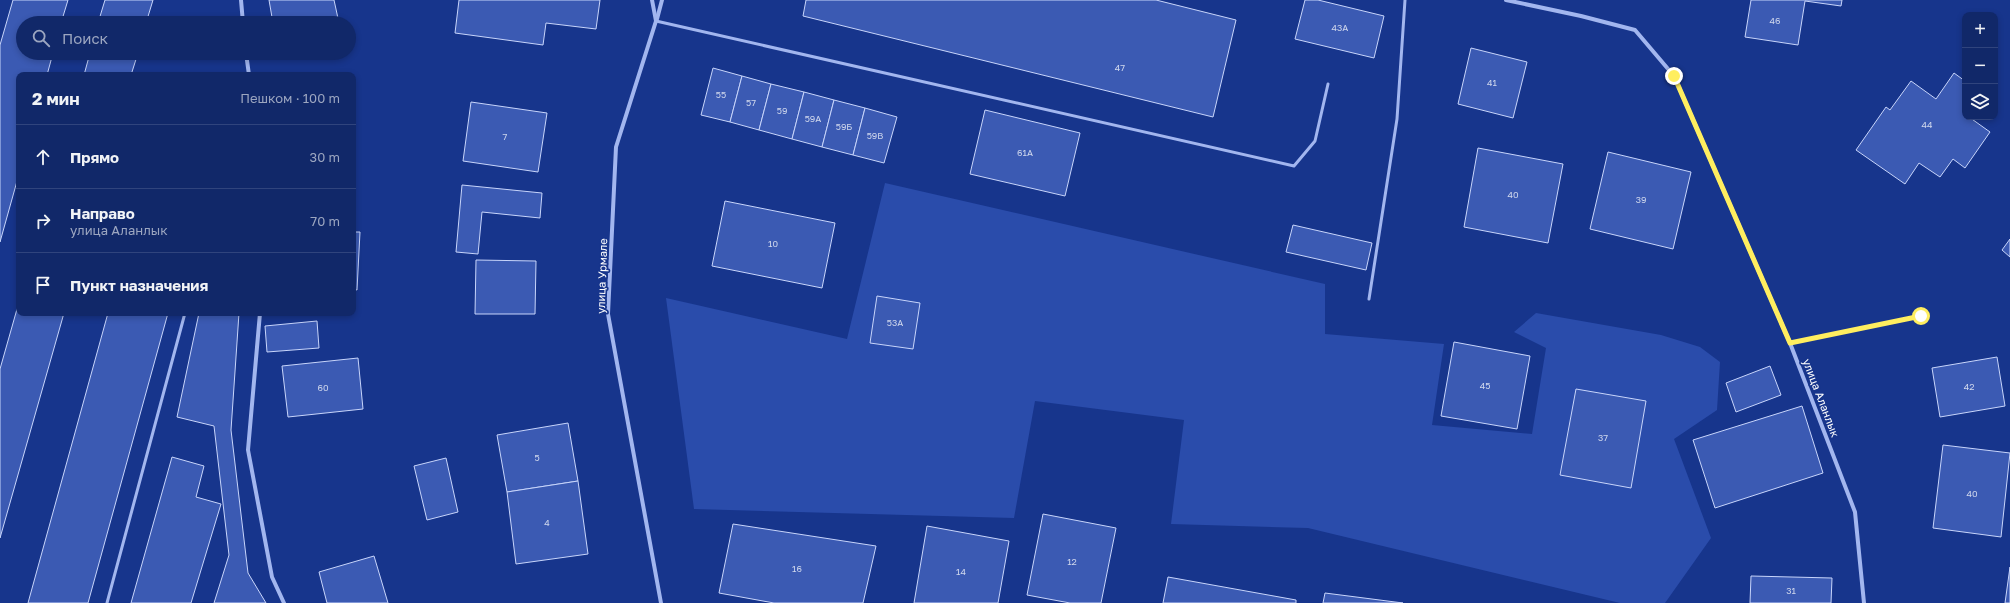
<!DOCTYPE html>
<html lang="ru">
<head>
<meta charset="utf-8">
<style>
  :root { --surface:#112869; --page:#1a306f; --text:#f1f3f6; --muted:#9ca6c0; --line:#30447d }
  body { margin:0; font-family:"Golos Text",sans-serif; background:var(--page); color:var(--text) }
  .controls { position:absolute; right:12px; top:12px; display:grid; overflow:hidden; border-radius:8px; box-shadow:0 2px 6px #0003 }
  .controls button { width:36px; height:36px; display:grid; place-items:center; padding:0; border:0; border-bottom:1px solid var(--line); background:var(--surface); color:var(--text); font:20px sans-serif }
  .stop { position:absolute; width:12px; height:12px; margin:-9px; border:3px solid #ffee5f; border-radius:50%; background:#fff }
  .stop.end { background:#ffee5f; border-color:#fff; box-shadow:0 1px 4px #0008 }
  .list { margin:0; padding:0; list-style:none }
  h2 { display:flex; justify-content:space-between; align-items:center; height:52px; margin:0; padding:0 16px; font-size:17px }
  h2 small { font-size:13px; font-weight:400; color:var(--muted) }
  .list li { display:grid; grid-template-columns:26px 1fr auto; gap:12px; align-items:center; box-sizing:border-box; height:64px; padding:0 16px; border-top:1px solid var(--line) }
  .list b { display:block; font-size:15px; white-space:nowrap }
  .list p { margin:0; font-size:13px; white-space:nowrap; color:var(--muted) }
  .list em { font-size:13px; font-style:normal; color:var(--muted) }
  .icon { flex:none; width:22px; height:22px; fill:none; stroke:currentColor; stroke-width:2; stroke-linecap:round; stroke-linejoin:round }
  .map { position:relative; flex:none; width:2010px; height:603px; overflow:hidden }
  .search { position:absolute; background:var(--surface); box-shadow:0 2px 6px #0003; left:16px; top:16px; width:340px; height:44px; display:flex; align-items:center; gap:10px; box-sizing:border-box; padding:0 14px; border-radius:22px; color:var(--muted); font-size:15px }
  .panel { position:absolute; background:var(--surface); box-shadow:0 2px 6px #0003; left:16px; top:72px; width:340px; height:244px; border-radius:8px }
  .map>svg:first-child { display:block }
  .green { fill:#2a4cab }
  .building { fill:#3b5ab3; stroke:#c8d5fb }
  .lines { fill:none; stroke-linecap:round; stroke-linejoin:round }
  .service { stroke:#a2b6ef; stroke-width:3 }
  .minor { stroke:#a2b6ef; stroke-width:4 }
  .route { stroke:#ffee5f; stroke-width:5 }
  .labels { text-anchor:middle; stroke-width:3.5; stroke-linejoin:round; paint-order:stroke }
  .number-label { font-size:9px; fill:#ced6ec }
  .street-label { font-size:11px; fill:#fff; stroke:#17358c }
</style>
</head>
<body>
<div class="map">
<svg width="2010" height="603" viewBox="0 0 2010 603">
  <rect width="100%" height="100%" fill="#17358c"/>
  <polygon class="green" points="885,183 1325,284 1325,334 1444,344 1432,425 1532,434 1546,348 1514,332 1536,313 1661,335 1700,347 1720,362 1717,410 1674,439 1711,538 1665,603 1620,603 1308,528 1171,524 1184,420 1035,401 1014,518 694,509 666,298 847,339"/>
  <g class="building">
    <polygon points="13,0 68,0 61,23 23,23 23,53 53,53 47,75 19,75 19,174 0,242 0,45"/>
    <polygon points="105,0 153,0 146,23 98,23"/>
    <polygon points="269,0 334,0 339,23 273,23"/>
    <polygon points="459,0 600,0 596,29 546,23 543,45 455,33"/>
    <polygon points="806,0 1156,0 1236,20 1213,117 803,16"/>
    <polygon points="1305,0 1318,0 1384,16 1374,58 1295,39"/>
    <polygon points="1751,0 1842,0 1841,6 1805,1 1798,45 1745,37"/>
    <polygon points="1471,48 1527,62 1513,118 1458,104"/>
    <polygon points="90,53 138,53 131,75 84,75"/>
    <polygon points="713,68 742,76 730,122 701,115"/>
    <polygon points="1954,73 1965,81 1965,117 1969,117 1990,132 1965,168 1953,159 1940,177 1919,163 1905,184 1856,150 1886,107 1890,110 1911,81 1936,99"/>
    <polygon points="742,76 771,84 759,130 730,122"/>
    <polygon points="771,84 804,92 792,139 759,130"/>
    <polygon points="804,92 834,100 822,147 792,139"/>
    <polygon points="834,100 865,108 853,155 822,147"/>
    <polygon points="471,102 547,113 538,172 463,161"/>
    <polygon points="865,108 897,117 884,163 853,155"/>
    <polygon points="985,110 1080,133 1065,196 970,174"/>
    <polygon points="1478,148 1563,164 1548,243 1464,227"/>
    <polygon points="1608,152 1691,172 1673,249 1590,229"/>
    <polygon points="462,185 542,193 540,218 482,212 478,254 456,252"/>
    <polygon points="725,201 835,223 822,288 712,266"/>
    <polygon points="1293,225 1372,243 1366,270 1286,252"/>
    <polygon points="353,232 360,232 357,290 353,289"/>
    <polygon points="2010,239 2010,257 2002,250"/>
    <polygon points="476,260 536,261 535,314 475,314"/>
    <polygon points="877,296 920,303 913,349 870,343"/>
    <polygon points="19,302 19,313 64,313 0,538 0,369"/>
    <polygon points="108,313 168,313 88,603 28,603"/>
    <polygon points="199,313 239,313 231,430 248,573 266,603 214,603 229,555 214,426 177,417"/>
    <polygon points="317,321 319,348 267,352 265,326"/>
    <polygon points="1454,342 1530,356 1517,429 1441,416"/>
    <polygon points="1997,357 2005,406 1940,417 1932,368"/>
    <polygon points="358,358 363,409 288,417 282,366"/>
    <polygon points="1770,366 1781,395 1736,412 1726,383"/>
    <polygon points="1576,389 1646,401 1631,488 1560,475"/>
    <polygon points="1802,406 1823,473 1715,508 1693,440"/>
    <polygon points="568,423 578,481 507,492 497,435"/>
    <polygon points="1943,445 2010,453 2001,537 1933,528"/>
    <polygon points="172,457 204,466 196,497 221,504 191,603 131,603"/>
    <polygon points="446,458 458,512 427,520 414,466"/>
    <polygon points="578,481 588,554 516,564 507,492"/>
    <polygon points="1043,514 1116,528 1101,603 1070,603 1027,595"/>
    <polygon points="733,524 876,546 863,603 774,603 719,593"/>
    <polygon points="927,526 1009,541 998,603 914,603"/>
    <polygon points="374,556 388,603 327,603 319,572"/>
    <polygon points="2010,567 2010,603 2005,603"/>
    <polygon points="1751,576 1832,578 1831,603 1750,603"/>
    <polygon points="1168,577 1296,600 1296,603 1163,603"/>
    <polygon points="1325,593 1403,603 1323,603"/>
  </g>
  <g class="lines">
    <g class="service">
      <polyline points="656,21 1294,166 1315,141 1328,84"/>
      <polyline points="1369,299 1397,119 1405,0"/>
      <polyline points="1790,343 1921,316"/>
      <polyline points="107,603 185,313"/>
    </g>
    <g class="minor">
      <polyline points="241,0 243,23"/>
      <polyline points="652,0 656,21 616,147 608,314 661,603"/>
      <polyline points="1506,0 1581,16 1635,30 1674,76 1790,343 1855,512 1864,603"/>
      <polyline points="657,19 662,0"/>
      <polyline points="246,53 249,75"/>
      <polyline points="260,313 248,450 272,577 284,603"/>
    </g>
  </g>
  <g class="lines">
    <polyline class="route" points="1674,76 1790,343 1921,316"/>
  </g>
  <g class="labels">
    <g class="number-label">
      <text x="1775" y="24">46</text>
      <text x="1340" y="31">43А</text>
      <text x="1120" y="71">47</text>
      <text x="1492" y="86">41</text>
      <text x="721" y="98">55</text>
      <text x="751" y="106">57</text>
      <text x="782" y="114">59</text>
      <text x="813" y="122">59А</text>
      <text x="1927" y="128">44</text>
      <text x="844" y="130">59Б</text>
      <text x="875" y="139">59В</text>
      <text x="505" y="140">7</text>
      <text x="1025" y="156">61А</text>
      <text x="1513" y="198">40</text>
      <text x="1641" y="203">39</text>
      <text x="773" y="247">10</text>
      <text x="895" y="326">53А</text>
      <text x="1485" y="389">45</text>
      <text x="1969" y="390">42</text>
      <text x="323" y="391">60</text>
      <text x="1603" y="441">37</text>
      <text x="537" y="461">5</text>
      <text x="1972" y="497">40</text>
      <text x="547" y="526">4</text>
      <text x="1072" y="565">12</text>
      <text x="797" y="572">16</text>
      <text x="961" y="575">14</text>
      <text x="1791" y="594">31</text>
    </g>
    <g class="street-label">
      <text transform="translate(602 276) rotate(-88)" y="4">улица Урмале</text>
      <text transform="translate(1821 398) rotate(69)" y="4">улица Аланлык</text>
    </g>
  </g>
</svg>
<div class="controls">
<button>+</button>
<button>−</button>
<button><svg class="icon" aria-label="layers" viewBox="0 0 24 24"><path d="M12 4l9 5-9 5-9-5zM3 14l9 5 9-5"/></svg></button>
</div>
<div class="stop" style="left:1921px;top:316px"></div>
<div class="stop end" style="left:1674px;top:76px"></div>
<div class="search"><svg class="icon" aria-label="search" viewBox="0 0 24 24"><circle cx="10" cy="10" r="6"/><path d="M15 15l6 6"/></svg>Поиск</div>
<section class="panel">
<h2>2 мин<small>Пешком · 100 m</small></h2>
<ul class="list">
<li><svg class="icon" aria-label="ahead" viewBox="0 0 24 24"><path d="M12 20V5M6 11l6-6 6 6"/></svg><div><b>Прямо</b></div><em>30 m</em></li>
<li><svg class="icon" aria-label="right" viewBox="0 0 24 24"><path d="M7 20v-9h11M14 6l5 5-5 5"/></svg><div><b>Направо</b><p>улица Аланлык</p></div><em>70 m</em></li>
<li><svg class="icon" aria-label="arrive" viewBox="0 0 24 24"><path d="M6 21V4h12l-3 4 3 4H6"/></svg><div><b>Пункт назначения</b></div></li>
</ul>
</section>
</div>
</body>
</html>
